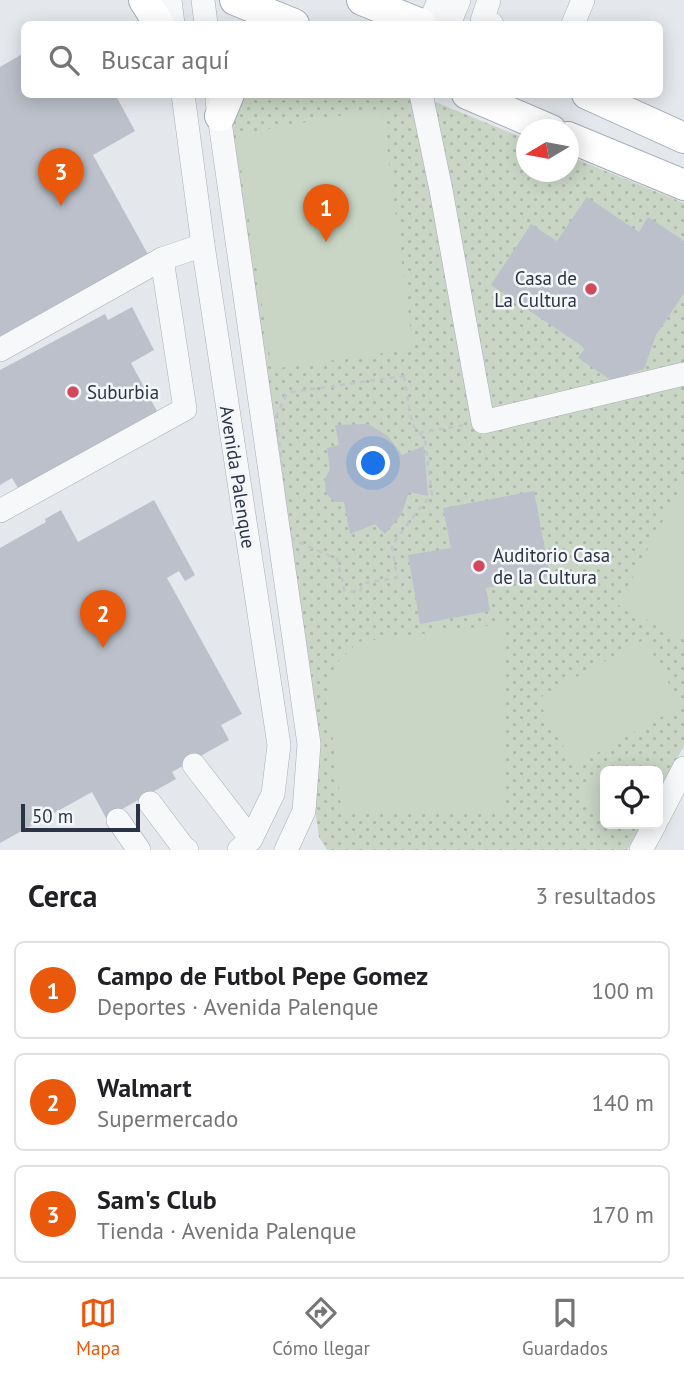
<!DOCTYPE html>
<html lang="es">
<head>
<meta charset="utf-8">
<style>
  :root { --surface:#fff; --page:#f2f2f2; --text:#202124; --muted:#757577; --line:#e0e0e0; --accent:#ea580c }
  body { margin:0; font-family:"PT Sans",sans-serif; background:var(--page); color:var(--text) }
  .controls { position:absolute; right:21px; bottom:21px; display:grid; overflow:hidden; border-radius:10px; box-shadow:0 4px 18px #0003 }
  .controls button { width:63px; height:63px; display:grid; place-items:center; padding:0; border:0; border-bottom:2px solid var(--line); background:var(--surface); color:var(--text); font:35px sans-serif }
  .compass { position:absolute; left:516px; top:119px; width:63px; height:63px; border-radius:50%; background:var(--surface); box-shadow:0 4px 18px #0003; rotate:260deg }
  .scale { position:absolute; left:21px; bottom:18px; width:119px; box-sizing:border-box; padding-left:7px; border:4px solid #2b3445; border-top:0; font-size:19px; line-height:24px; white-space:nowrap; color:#2b3445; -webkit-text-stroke:5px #f4f6f9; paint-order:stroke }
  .you { position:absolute; left:374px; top:464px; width:24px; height:24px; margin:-18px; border:5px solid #fff; border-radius:50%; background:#1a73e8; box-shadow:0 0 0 10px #1a73e833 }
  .badge { display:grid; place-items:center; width:46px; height:46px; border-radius:50%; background:var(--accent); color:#fff; font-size:23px; font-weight:700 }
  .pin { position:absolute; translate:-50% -58px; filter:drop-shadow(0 2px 4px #0008) }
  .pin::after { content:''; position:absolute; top:37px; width:24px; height:21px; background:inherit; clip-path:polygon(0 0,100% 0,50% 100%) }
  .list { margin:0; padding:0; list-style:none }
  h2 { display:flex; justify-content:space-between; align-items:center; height:91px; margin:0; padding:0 28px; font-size:30px }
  h2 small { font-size:23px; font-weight:400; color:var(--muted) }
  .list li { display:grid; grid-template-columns:46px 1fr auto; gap:21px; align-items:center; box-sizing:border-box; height:98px; margin:0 14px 14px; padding:0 14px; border:2px solid var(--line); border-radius:10px }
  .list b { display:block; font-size:26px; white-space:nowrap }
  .list p { margin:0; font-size:23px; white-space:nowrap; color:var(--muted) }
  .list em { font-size:23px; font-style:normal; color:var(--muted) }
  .icon { flex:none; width:38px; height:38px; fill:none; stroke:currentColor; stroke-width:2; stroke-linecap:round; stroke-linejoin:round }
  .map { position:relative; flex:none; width:684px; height:850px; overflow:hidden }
  .search { position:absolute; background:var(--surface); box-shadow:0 4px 18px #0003; left:21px; right:21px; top:21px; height:77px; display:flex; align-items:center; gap:18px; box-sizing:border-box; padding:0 24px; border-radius:10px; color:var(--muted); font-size:26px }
  .sheet { height:427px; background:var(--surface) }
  nav { display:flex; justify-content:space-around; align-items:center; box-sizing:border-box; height:98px; border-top:2px solid var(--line); background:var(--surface); font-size:19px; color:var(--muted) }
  nav a { display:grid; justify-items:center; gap:4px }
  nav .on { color:var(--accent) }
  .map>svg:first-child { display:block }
  .park { fill:url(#park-dots) }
  .pitch { fill:#c9d6c5 }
  .building { fill:#bbc0ca }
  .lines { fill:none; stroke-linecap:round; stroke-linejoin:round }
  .minor-casing { stroke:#a9aeb7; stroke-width:24 }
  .major-casing { stroke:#a3abb8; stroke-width:32 }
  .path { stroke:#c2c5cb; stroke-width:2.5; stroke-dasharray:5 5; stroke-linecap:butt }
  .minor { stroke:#f7f8fa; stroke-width:23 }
  .major { stroke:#fff; stroke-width:30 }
  .poi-dot { fill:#d1495b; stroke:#f4f6f9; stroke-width:2.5 }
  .labels { text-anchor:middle; stroke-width:5; stroke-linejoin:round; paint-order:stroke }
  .poi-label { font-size:19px; fill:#2b3445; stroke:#f4f6f9; text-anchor:start }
  .street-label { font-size:19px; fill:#2b3445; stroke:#f4f6f9 }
</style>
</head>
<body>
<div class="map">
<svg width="684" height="850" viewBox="0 0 684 850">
  <defs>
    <pattern id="park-dots" width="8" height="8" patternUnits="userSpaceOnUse" patternTransform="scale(1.75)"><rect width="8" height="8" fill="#c9d6c5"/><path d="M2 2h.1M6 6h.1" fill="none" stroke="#adb8ab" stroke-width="1.8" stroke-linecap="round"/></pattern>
  </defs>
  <rect width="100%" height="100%" fill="#e4e7ec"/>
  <polygon class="park" points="237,95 418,95 526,139 526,172 568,172 569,156 684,203 684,746 658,794 658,771 605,771 605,824 642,824 627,850 327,850 319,837 222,131"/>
  <g class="pitch">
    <polygon points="382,108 413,349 272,369 236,135"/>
    <polygon points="684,481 684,640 618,605"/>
    <polygon points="503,624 504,814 342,813 327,691 335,665 358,642"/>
    <polygon points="645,639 681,706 574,766 537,699"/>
    <polygon points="605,774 605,814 595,819 579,789"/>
  </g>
  <g class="building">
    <polygon points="24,53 24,94 115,94 135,131 93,155 150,258 0,342 0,67"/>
    <polygon points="587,197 639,232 648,217 684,241 684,293 656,335 644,369 611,380 578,358 585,348 491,285 531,224 557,241"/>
    <polygon points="132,307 154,350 131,363 158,413 18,488 12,478 0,485 0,370 105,314 108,320"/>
    <polygon points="368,424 388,436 402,455 424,446 428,496 409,492 401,515 385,534 375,524 350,534 344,502 335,502 326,493 325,479 330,469 327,448 339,445 335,425"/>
    <polygon points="534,491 550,576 486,588 490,611 420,624 408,555 451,548 443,508"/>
    <polygon points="154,500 195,575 185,581 179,571 167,578 242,714 221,725 229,740 172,772 176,779 106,818 92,792 0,843 0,548 46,522 45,519 61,510 78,542"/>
  </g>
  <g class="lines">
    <defs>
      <g id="minor">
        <polyline points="170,0 173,24"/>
        <polyline points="203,0 206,24"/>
        <polyline points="489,0 482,21 492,24"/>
        <polyline points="429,24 439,0"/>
        <polyline points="449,24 459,0"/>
        <polyline points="573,24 583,0"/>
        <polyline points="183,94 203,245 279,745 273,794 251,839 239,850"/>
        <polyline points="421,94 441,190 483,422 684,374"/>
        <polyline points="217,101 309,744 304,811 286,850"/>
        <polyline points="0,350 162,259 203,245"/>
        <polyline points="0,511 185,409 162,259"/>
        <polyline points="194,765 251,839"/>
        <polyline points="150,803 183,847 187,850"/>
        <polyline points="658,818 684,768"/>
        <polyline points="118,820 139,850"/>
        <polyline points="641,850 655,824"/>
      </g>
      <g id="major">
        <polyline points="144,0 159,24"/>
        <polyline points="235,0 294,24"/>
        <polyline points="362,0 421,24"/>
        <polyline points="467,94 551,130"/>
        <polyline points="587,94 684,138"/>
        <polyline points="220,116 229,94"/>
        <polyline points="568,137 684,185"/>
      </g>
    </defs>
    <use href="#minor" class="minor-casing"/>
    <use href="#major" class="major-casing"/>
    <g class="path">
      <polygon points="404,376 412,424 425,440 432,495 422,505 392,545 397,578 364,583 360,591 345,592 337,559 285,536 281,502 284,482 276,417 286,395 291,392"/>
      <polyline points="419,433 464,425"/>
    </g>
    <use href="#minor" class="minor"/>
    <use href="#major" class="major"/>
  </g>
  <g class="poi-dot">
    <circle cx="591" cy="289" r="7"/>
    <circle cx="73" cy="392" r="7"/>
    <circle cx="479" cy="566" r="7"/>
  </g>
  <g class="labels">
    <g class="poi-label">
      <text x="577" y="285" text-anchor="end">Casa de<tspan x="577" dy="22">La Cultura</tspan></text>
      <text x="87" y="399">Suburbia</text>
      <text x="493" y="562">Auditorio Casa<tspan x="493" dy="22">de la Cultura</tspan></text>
    </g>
    <g class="street-label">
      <text transform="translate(238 477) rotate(81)" y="7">Avenida Palenque</text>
    </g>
  </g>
</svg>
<div class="controls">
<button><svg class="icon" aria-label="locate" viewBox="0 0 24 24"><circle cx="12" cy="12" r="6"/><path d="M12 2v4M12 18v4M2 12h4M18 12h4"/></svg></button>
</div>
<svg class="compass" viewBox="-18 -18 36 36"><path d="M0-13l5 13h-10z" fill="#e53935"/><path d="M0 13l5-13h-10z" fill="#757577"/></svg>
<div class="scale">50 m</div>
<div class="you"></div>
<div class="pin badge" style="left:326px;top:242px">1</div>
<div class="pin badge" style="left:103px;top:648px">2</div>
<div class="pin badge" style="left:61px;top:206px">3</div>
<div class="search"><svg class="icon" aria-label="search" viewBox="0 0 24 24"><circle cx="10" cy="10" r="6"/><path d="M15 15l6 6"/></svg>Buscar aquí</div>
</div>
<section class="sheet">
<h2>Cerca<small>3 resultados</small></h2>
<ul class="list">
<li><span class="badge">1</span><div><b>Campo de Futbol Pepe Gomez</b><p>Deportes · Avenida Palenque</p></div><em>100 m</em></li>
<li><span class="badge">2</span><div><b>Walmart</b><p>Supermercado</p></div><em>140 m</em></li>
<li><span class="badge">3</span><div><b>Sam's Club</b><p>Tienda · Avenida Palenque</p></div><em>170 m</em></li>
</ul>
</section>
<nav>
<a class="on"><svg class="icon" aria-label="map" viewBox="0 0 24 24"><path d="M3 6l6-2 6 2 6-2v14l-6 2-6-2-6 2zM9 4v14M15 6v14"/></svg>Mapa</a>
<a><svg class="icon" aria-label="directions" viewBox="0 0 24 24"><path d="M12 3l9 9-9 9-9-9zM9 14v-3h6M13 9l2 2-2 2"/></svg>Cómo llegar</a>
<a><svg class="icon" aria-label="saved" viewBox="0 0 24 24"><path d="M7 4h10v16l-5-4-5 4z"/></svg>Guardados</a>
</nav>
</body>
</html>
